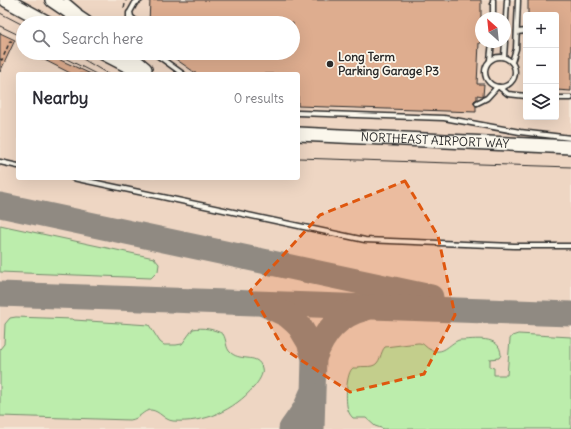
<!DOCTYPE html>
<html lang="en">
<head>
<meta charset="utf-8">
<style>
  :root { --surface:#fff; --page:#f7f7f7; --text:#2b2b33; --muted:#7c7c81; --line:#e1e1e2 }
  body { margin:0; font-family:Delius,sans-serif; background:var(--page); color:var(--text) }
  .controls { position:absolute; right:12px; top:12px; display:grid; overflow:hidden; border-radius:4px; box-shadow:0 4px 16px #0002 }
  .controls button { width:36px; height:36px; display:grid; place-items:center; padding:0; border:0; border-bottom:1px solid var(--line); background:var(--surface); color:var(--text); font:20px sans-serif }
  .compass { position:absolute; left:475px; top:12px; width:36px; height:36px; border-radius:50%; background:var(--surface); box-shadow:0 4px 16px #0002; rotate:333deg }
  .list { margin:0; padding:0; list-style:none }
  h2 { display:flex; justify-content:space-between; align-items:center; height:52px; margin:0; padding:0 16px; font-size:17px }
  h2 small { font-size:13px; font-weight:400; color:var(--muted) }
  .icon { flex:none; width:22px; height:22px; fill:none; stroke:currentColor; stroke-width:2; stroke-linecap:round; stroke-linejoin:round }
  .map { position:relative; flex:none; width:571px; height:429px; overflow:hidden }
  .search { position:absolute; background:var(--surface); box-shadow:0 4px 16px #0002; left:16px; top:16px; width:284px; height:44px; display:flex; align-items:center; gap:10px; box-sizing:border-box; padding:0 14px; border-radius:22px; color:var(--muted); font-size:15px }
  .panel { position:absolute; background:var(--surface); box-shadow:0 4px 16px #0002; left:16px; top:72px; width:284px; height:108px; border-radius:4px }
  .map>svg:first-child { display:block }
  .built { fill:#eed6c3; fill-rule:evenodd }
  .green { fill:#bcedac; stroke:#748c6c }
  .lines { fill:none; stroke-linecap:round; stroke-linejoin:round }
  .taxiway { stroke:#908a82; stroke-width:25 }
  .building { fill:#dead8f; stroke:#2b2b2b }
  .lane-casing { stroke:#2b2b2b; stroke-width:7 }
  .primary-casing { stroke:#2b2b2b; stroke-width:16 }
  .path { stroke:#2b2b2b; stroke-width:1.5; stroke-dasharray:4 3; stroke-linecap:butt }
  .lane { stroke:#fbf7ec; stroke-width:4 }
  .primary { stroke:#fbf7ec; stroke-width:13 }
  .tram { stroke:#2b2b2b; stroke-width:1 }
  .marked { fill:#df570e; fill-opacity:0.2; stroke:#df570e; stroke-width:3; stroke-dasharray:8 5; stroke-linejoin:round }
  .poi-dot { fill:#2b2b2b; stroke:#fbf7ec; stroke-width:1.5 }
  .labels { text-anchor:middle; stroke-width:3.5; stroke-linejoin:round; paint-order:stroke }
  .poi-label { font-size:12px; font-weight:bold; fill:#2b2b2b; stroke:#fbf7ec; text-anchor:start }
  .street-label { font-size:12px; fill:#2b2b2b; stroke:#fbf7ec }
</style>
</head>
<body>
<div class="map">
<svg width="571" height="429" viewBox="0 0 571 429">
  <rect width="100%" height="100%" fill="#f5e8d9"/>
  <filter id="ink" filterUnits="userSpaceOnUse"><feTurbulence type="fractalNoise" baseFrequency=".025" numOctaves="2"/><feDisplacementMap in="SourceGraphic" scale="8" xChannelSelector="R" yChannelSelector="G"/><feConvolveMatrix kernelMatrix="1 2 1 2 8 2 1 2 1" color-interpolation-filters="sRGB"/></filter>
  <g filter="url(#ink)">
    <path class="built" d="M0,0H571V429H0ZM526,15H556V117H526ZM481,18H505V42H481ZM23,23H293V53H23ZM18,74H298V178H18Z"/>
    <g class="green">
      <polygon points="0,225 154,258 159,264 158,271 151,278 0,272"/>
      <path d="M16,317L73,319L74,320L149,325L160,342L164,345H176L182,344L193,329C203,327 214,329 223,334C227,340 225,348 231,353C242,362 258,353 262,368C264,374 258,382 254,387C233,411 205,423 173,421C164,420 160,411 151,410C143,410 140,419 130,420L0,416V349L4,344L5,324L10,318Z"/>
      <path d="M518,334L571,337V429H384L375,426L366,418H353C350,415 349,413 348,410C345,402 346,372 353,368H358V367C362,366 368,367 372,366C381,364 380,352 385,347L418,343C424,343 424,346 429,349C444,356 448,344 459,340C475,340 500,334 501,355L499,358L490,359V367L494,368V375H507L510,339L512,336Z"/>
    </g>
    <g class="lines">
      <g class="taxiway">
        <polyline points="0,205 431,297"/>
        <polyline points="0,294 571,314"/>
        <polyline points="266,305 287,315 294,321 300,327 309,342 314,358 312,429"/>
        <path d="M314,358C324,332 338,315 366,308"/>
        <polyline points="291,429 305,409 311,395"/>
      </g>
    </g>
    <g class="building">
      <polygon points="150,0 481,0 481,43 479,43 477,84 484,84 483,96 477,95 477,99 474,101 474,104 476,106 476,112 298,106 298,74 197,74 167,53 293,53 293,23 149,23"/>
      <polygon points="528,0 571,0 571,91 556,90 556,15 528,15"/>
      <polygon points="0,33 15,40 0,72"/>
      <polygon points="31,53 45,53 91,74 72,74"/>
    </g>
    <g class="lines">
      <defs>
        <g id="lane">
          <polyline points="66,0 79,11"/>
          <polyline points="493,18 493,0"/>
          <polyline points="129,23 129,13"/>
          <polyline points="138,23 131,17 130,12 135,3 140,0"/>
          <polyline points="517,32 526,31"/>
          <polyline points="505,35 507,0"/>
          <polyline points="154,53 183,74"/>
          <circle cx="500" cy="72" r="15"/>
          <polyline points="504,57 505,42"/>
          <polyline points="490,60 492,42"/>
          <polyline points="512,62 516,49 518,0"/>
          <polyline points="499,87 508,94 526,96"/>
          <polyline points="556,98 571,98"/>
          <polyline points="477,103 487,98 497,87"/>
          <polyline points="298,113 444,118 520,132 571,138"/>
          <polyline points="0,162 18,166"/>
          <polyline points="73,178 365,240 514,246 571,246"/>
        </g>
        <g id="primary">
          <polyline points="6,0 48,23"/>
          <polyline points="52,0 86,23"/>
          <polyline points="103,53 144,74"/>
          <polyline points="126,53 145,69"/>
          <path id="s1" d="M298,134L571,147"/>
        </g>
      </defs>
      <use href="#lane" class="lane-casing"/>
      <use href="#primary" class="primary-casing"/>
      <g class="path">
        <polyline points="124,8 126,0"/>
        <polyline points="81,53 93,60"/>
        <polyline points="0,59 2,60 10,41 14,42"/>
        <polyline points="47,61 48,58"/>
      </g>
      <use href="#lane" class="lane"/>
      <use href="#primary" class="primary"/>
      <g class="tram">
        <polyline points="0,13 23,25"/>
        <polyline points="0,26 23,37"/>
        <polyline points="55,53 96,74"/>
        <polyline points="73,53 108,74"/>
        <polyline points="298,158 571,167"/>
      </g>
    </g>
  </g>
  <path class="marked" d="M405,181L438,236L455,315L424,374L350,392L284,349L250,291L320,215Z"/>
  <circle class="poi-dot" cx="330" cy="64" r="4"/>
  <g class="labels">
    <g class="poi-label">
      <text x="338" y="61">Long Term<tspan x="338" dy="14">Parking Garage P3</tspan></text>
    </g>
    <g class="street-label">
      <text dy="4" stroke="none"><textPath href="#s1" startOffset="137">NORTHEAST AIRPORT WAY</textPath></text>
    </g>
  </g>
</svg>
<div class="controls">
<button>+</button>
<button>−</button>
<button><svg class="icon" aria-label="layers" viewBox="0 0 24 24"><path d="M12 4l9 5-9 5-9-5zM3 14l9 5 9-5"/></svg></button>
</div>
<svg class="compass" viewBox="-18 -18 36 36"><path d="M0-13l5 13h-10z" fill="#e53935"/><path d="M0 13l5-13h-10z" fill="#7c7c81"/></svg>
<div class="search"><svg class="icon" aria-label="search" viewBox="0 0 24 24"><circle cx="10" cy="10" r="6"/><path d="M15 15l6 6"/></svg>Search here</div>
<section class="panel">
<h2>Nearby<small>0 results</small></h2>
<ul class="list">
</ul>
</section>
</div>
</body>
</html>
